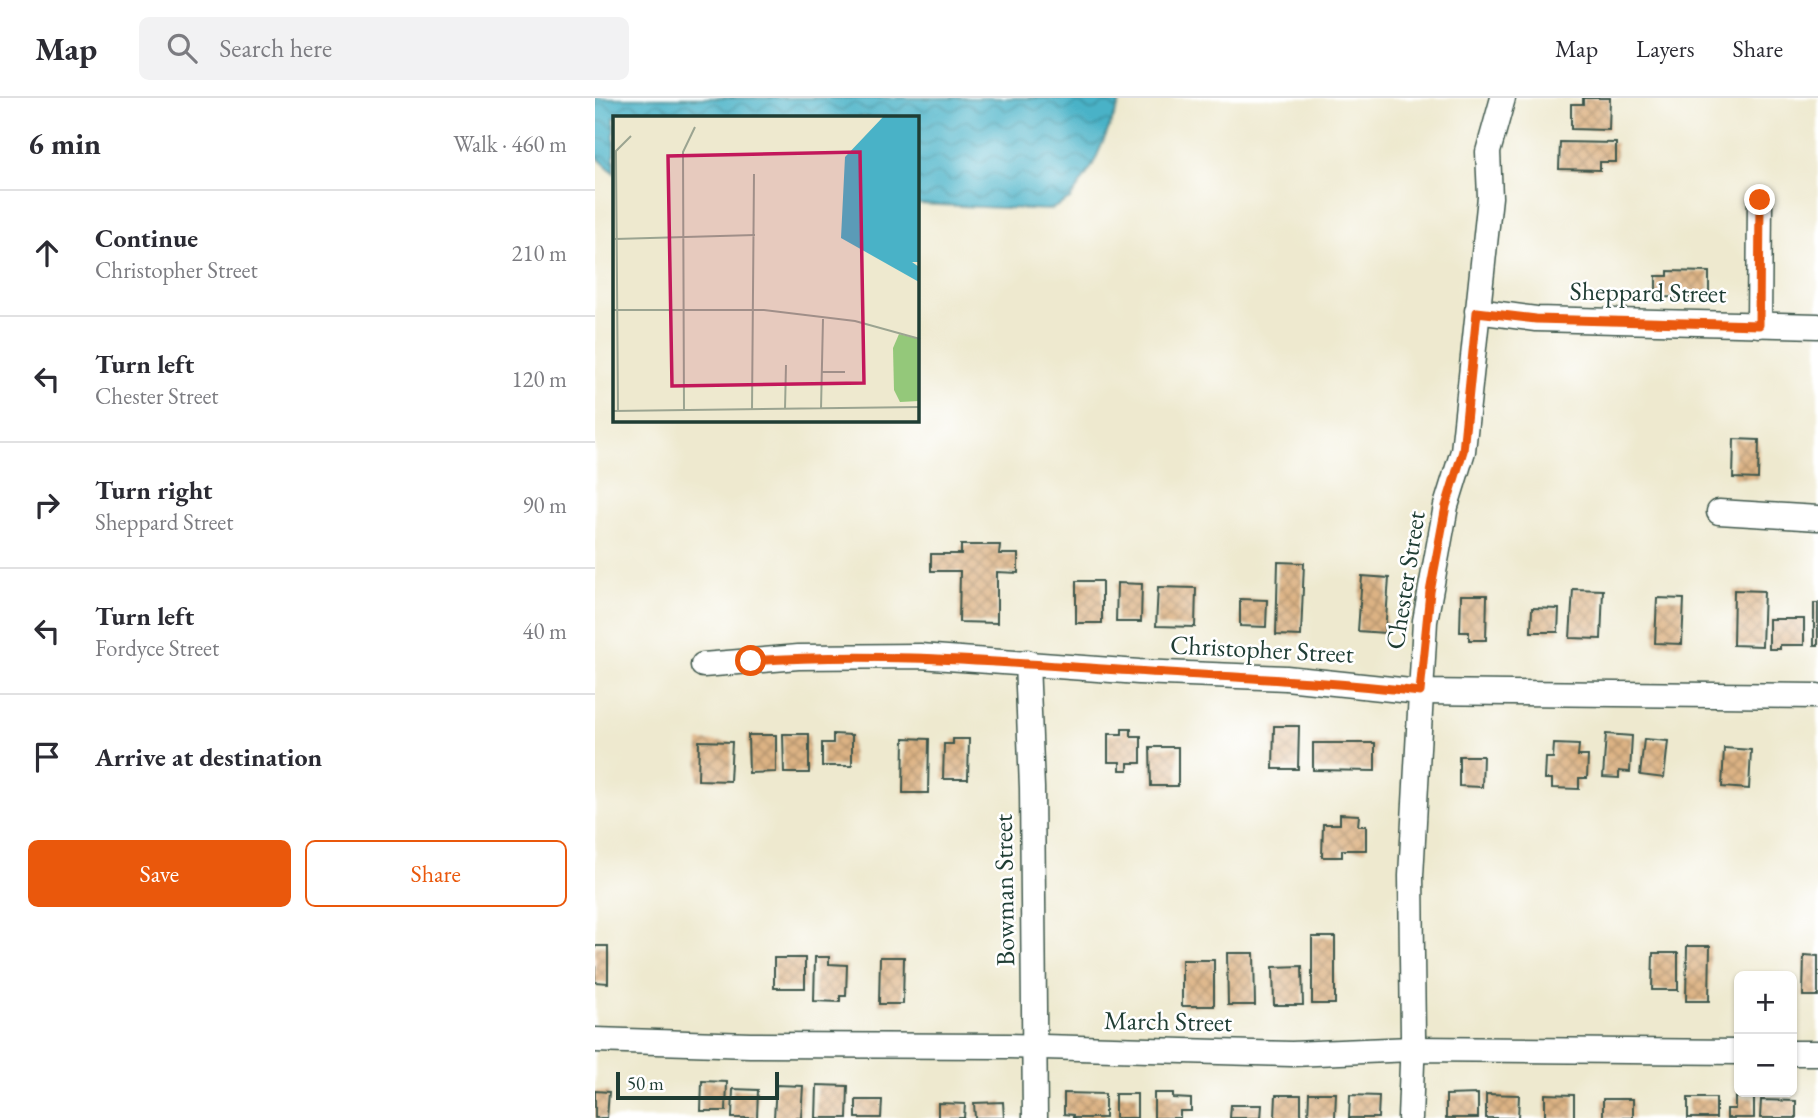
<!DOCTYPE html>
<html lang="en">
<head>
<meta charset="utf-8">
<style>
  :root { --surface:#fff; --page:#f2f2f3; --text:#2b2b33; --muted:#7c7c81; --line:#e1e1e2; --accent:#ea580c }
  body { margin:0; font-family:"EB Garamond",serif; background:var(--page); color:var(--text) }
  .controls { position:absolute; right:21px; bottom:21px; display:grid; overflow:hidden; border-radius:10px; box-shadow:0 2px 5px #0004 }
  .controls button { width:63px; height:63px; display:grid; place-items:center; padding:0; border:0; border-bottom:2px solid var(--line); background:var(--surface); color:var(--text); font:35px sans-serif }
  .scale { position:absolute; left:21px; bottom:18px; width:163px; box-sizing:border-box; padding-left:7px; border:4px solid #1f3d34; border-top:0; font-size:19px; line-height:24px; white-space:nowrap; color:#1f3d34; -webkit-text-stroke:5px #fff; paint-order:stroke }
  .stop { position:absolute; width:21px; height:21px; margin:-16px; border:5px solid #ea580c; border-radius:50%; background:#fff }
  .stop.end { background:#ea580c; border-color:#fff; box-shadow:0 2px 7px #0008 }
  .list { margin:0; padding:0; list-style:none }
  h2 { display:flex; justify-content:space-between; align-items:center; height:91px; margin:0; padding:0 28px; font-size:30px }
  h2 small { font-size:23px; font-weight:400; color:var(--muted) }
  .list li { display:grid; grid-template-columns:46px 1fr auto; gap:21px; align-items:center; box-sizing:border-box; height:126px; padding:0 28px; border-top:2px solid var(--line) }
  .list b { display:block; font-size:26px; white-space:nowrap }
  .list p { margin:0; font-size:23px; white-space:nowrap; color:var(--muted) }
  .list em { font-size:23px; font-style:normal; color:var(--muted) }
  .actions { display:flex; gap:14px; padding:21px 28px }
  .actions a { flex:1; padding:16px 0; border:2px solid var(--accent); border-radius:10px; text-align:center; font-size:24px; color:var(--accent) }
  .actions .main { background:var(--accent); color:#fff }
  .icon { flex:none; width:38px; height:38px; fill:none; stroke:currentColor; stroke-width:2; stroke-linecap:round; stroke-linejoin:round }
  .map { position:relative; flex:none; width:1223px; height:1020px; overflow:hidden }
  header { display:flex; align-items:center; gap:42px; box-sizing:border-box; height:98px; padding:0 35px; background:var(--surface); border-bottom:2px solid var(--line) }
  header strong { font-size:33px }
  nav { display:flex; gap:38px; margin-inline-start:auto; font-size:24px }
  .search { width:490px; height:63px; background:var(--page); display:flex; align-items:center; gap:18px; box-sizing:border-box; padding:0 24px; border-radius:10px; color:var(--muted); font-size:26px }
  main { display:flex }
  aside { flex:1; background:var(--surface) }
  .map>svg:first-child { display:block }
  .water { fill:url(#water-waves); stroke:#34787e; stroke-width:2 }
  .building { fill:url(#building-cross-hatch) }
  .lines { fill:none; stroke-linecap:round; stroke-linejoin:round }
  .street-casing { stroke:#3e574b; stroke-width:27 }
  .street { stroke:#fff; stroke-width:24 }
  .route { stroke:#ea580c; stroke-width:9 }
  .labels { text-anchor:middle; stroke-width:5; stroke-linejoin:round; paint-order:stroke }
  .street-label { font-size:26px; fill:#1f3d34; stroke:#fff }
  .inset-road { fill:none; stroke:#9ba491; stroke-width:2 }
  .view { fill:#c2185b; fill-opacity:0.15; stroke:#c2185b; stroke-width:3.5 }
  .inset-edge { fill:none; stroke:#1f3d34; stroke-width:3.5 }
</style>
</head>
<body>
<header>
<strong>Map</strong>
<div class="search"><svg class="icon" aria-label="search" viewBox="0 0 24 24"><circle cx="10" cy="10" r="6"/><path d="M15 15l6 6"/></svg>Search here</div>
<nav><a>Map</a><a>Layers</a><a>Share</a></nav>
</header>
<main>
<aside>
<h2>6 min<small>Walk · 460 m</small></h2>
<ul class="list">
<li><svg class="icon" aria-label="ahead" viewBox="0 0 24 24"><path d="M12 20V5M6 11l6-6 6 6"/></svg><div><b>Continue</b><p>Christopher Street</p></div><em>210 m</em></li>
<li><svg class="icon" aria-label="left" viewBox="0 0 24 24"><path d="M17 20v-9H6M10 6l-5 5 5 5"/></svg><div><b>Turn left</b><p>Chester Street</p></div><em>120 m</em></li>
<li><svg class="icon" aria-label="right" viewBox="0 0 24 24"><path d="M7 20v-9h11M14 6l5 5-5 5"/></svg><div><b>Turn right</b><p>Sheppard Street</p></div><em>90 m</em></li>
<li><svg class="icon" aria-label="left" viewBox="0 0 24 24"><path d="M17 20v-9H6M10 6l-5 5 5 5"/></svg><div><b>Turn left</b><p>Fordyce Street</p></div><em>40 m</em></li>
<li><svg class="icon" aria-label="arrive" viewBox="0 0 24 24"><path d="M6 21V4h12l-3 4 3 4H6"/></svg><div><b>Arrive at destination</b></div></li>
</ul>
<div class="actions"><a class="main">Save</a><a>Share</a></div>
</aside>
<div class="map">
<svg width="1223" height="1020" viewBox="0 0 1223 1020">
  <defs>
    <pattern id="water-waves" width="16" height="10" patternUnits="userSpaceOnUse" patternTransform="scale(1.75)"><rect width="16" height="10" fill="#49b2c7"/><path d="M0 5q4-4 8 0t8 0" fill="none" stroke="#3c92a2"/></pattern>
    <pattern id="building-cross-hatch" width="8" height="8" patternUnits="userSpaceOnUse" patternTransform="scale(1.75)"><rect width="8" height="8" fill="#ddb384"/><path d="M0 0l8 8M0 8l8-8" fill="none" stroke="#b3936d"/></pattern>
  </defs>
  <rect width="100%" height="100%" fill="#fff"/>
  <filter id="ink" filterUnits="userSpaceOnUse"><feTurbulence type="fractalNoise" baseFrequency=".0143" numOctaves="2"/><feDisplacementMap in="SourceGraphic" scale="14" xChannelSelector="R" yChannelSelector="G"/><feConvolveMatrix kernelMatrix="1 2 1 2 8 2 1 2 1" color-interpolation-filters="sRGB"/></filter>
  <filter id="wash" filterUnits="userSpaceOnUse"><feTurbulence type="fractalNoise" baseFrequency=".00686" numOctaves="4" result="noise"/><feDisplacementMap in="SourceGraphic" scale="28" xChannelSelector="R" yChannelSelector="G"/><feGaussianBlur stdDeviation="1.57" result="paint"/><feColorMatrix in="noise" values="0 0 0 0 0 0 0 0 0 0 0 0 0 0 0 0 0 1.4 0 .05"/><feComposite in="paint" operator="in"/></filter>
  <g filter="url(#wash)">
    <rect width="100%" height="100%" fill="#eee9cf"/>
    <polygon class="water" points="0,0 527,0 498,67 475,101 455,112 322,106 322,19 19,19 19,75 0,57"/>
    <g id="blocks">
      <g class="building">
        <polygon points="988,0 1015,0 1014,32 976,31 976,6 988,6"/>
        <polygon points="965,44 1021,45 1021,64 1005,64 1005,72 964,71"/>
        <polygon points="1073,173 1114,174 1114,200 1061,199 1061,178 1073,178"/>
        <polygon points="1139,341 1164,342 1163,381 1138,380"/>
        <polygon points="366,447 405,447 404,456 423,456 423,475 402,474 402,525 364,524 365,473 336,473 336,456 366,456"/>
        <polygon points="683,464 709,465 706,538 681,537"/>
        <polygon points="767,478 794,480 790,535 763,533"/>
        <rect x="481" y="483" width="26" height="42"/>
        <polygon points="522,485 547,486 546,524 521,524"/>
        <polygon points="563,489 601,490 600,529 561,528"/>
        <polygon points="978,491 1008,492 1006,541 975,540"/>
        <polygon points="1139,492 1169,493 1167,548 1138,547"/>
        <polygon points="866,497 892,497 891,542 874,542 874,534 865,534"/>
        <polygon points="1062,500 1089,501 1087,546 1060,545"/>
        <polygon points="645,501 672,502 671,529 645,528"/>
        <rect x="1219" y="505" width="4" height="42"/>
        <polygon points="937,510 964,511 963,534 936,534"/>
        <polygon points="1174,521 1209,521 1209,547 1185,547 1185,551 1174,551"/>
        <polygon points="679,628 704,628 703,671 678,671"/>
        <polygon points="527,631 536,631 536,638 546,638 546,665 533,665 533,672 525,672 525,664 513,664 513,636 527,636"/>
        <polygon points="188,636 214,636 214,675 189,675"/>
        <polygon points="238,636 257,637 257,668 227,668 227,645 238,645"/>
        <polygon points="1011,636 1037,638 1035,674 1024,673 1024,680 1008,679"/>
        <polygon points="153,637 181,637 181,674 154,675"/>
        <polygon points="309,640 334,641 333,695 308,695"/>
        <polygon points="358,641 374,641 373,681 348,681 349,646 358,646"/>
        <polygon points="1049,641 1073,643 1069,680 1045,677"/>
        <polygon points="104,643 137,644 135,683 103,682"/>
        <polygon points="718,645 780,645 780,673 718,672"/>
        <polygon points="959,646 984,647 983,658 993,658 992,680 984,680 984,691 957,690 957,681 950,681 951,660 958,660"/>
        <polygon points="555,649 583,649 583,688 556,688"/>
        <polygon points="1129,650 1156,652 1154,691 1127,689"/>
        <polygon points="864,658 888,658 887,689 864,688"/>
        <polygon points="745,716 764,717 763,728 771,728 771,752 747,752 747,759 727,759 728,726 745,726"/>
        <rect x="717" y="839" width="23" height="67"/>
        <polygon points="0,848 13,848 13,885 0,884"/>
        <polygon points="1092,848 1115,848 1114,903 1091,903"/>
        <polygon points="632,855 659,855 660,907 633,907"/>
        <polygon points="1058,855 1083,855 1083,892 1057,892"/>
        <polygon points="1209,857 1223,858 1223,898 1208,898"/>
        <polygon points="220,859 234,859 234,866 252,867 251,898 245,898 245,904 219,903"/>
        <polygon points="285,859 309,859 308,906 284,906"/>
        <rect x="179" y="860" width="31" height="30"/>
        <rect x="587" y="862" width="32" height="46"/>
        <polygon points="707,868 708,907 679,907 678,869"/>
        <polygon points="107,983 132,984 131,1013 106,1013"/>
        <polygon points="181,987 208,988 206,1020 179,1020"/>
        <polygon points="222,987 253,988 252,1020 221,1020"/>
        <polygon points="138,991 163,992 162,1020 137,1020"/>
        <polygon points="0,993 14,994 12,1020 0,1020"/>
        <polygon points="469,995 510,996 510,1020 478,1020 478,1017 469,1016"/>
        <polygon points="559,995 578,995 578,1000 596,1001 596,1013 585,1013 585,1020 559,1020"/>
        <polygon points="714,995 741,995 740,1020 713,1020"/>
        <rect x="520" y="996" width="22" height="24"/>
        <polygon points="883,996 883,1020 851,1020 851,997"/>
        <polygon points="891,996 924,997 923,1020 891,1020"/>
        <polygon points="950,996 979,997 979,1020 950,1020"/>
        <polygon points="681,997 706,997 706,1020 680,1020"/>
        <polygon points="755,997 784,998 783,1020 754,1020"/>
        <polygon points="1140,999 1159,1000 1159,1020 1132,1020 1132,1011 1140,1011"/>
        <rect x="1093" y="1000" width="28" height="20"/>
        <rect x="1008" y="1001" width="30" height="19"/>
        <polygon points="261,1002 287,1002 286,1020 261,1020"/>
        <polygon points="1166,1002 1201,1003 1201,1020 1165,1020"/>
        <polygon points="408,1004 409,1020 380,1020 379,1005"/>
        <polygon points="343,1005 370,1006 369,1020 343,1020"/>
        <polygon points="636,1007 667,1007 666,1020 635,1020"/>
      </g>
    </g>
  </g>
  <g filter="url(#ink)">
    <use href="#blocks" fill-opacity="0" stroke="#3e574b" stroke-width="2"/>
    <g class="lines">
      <defs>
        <g id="street">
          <polyline points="882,213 941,221 1223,228"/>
          <polyline points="1164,227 1165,102"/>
          <polyline points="1124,414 1223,420"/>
          <polyline points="432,564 437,690 440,1020"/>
          <polyline points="108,567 203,559 325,558 544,574 691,580 825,594 1223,598"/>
          <polyline points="0,942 155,947 413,948 697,956 817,951 1144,954"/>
          <polyline points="1197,955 1223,955"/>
          <polyline points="815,1020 818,938 816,778 830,523 851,408 868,353 895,99 893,54 908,0"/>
        </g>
      </defs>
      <use href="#street" class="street-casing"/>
      <use href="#street" class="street"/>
    </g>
  </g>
  <g class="lines" filter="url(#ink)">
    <path class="route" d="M156,563C286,553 409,565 539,573C635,579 730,583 825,594L835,494L851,408L868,353L882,214L941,221L1164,227L1165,102"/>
  </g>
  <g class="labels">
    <g class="street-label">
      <text transform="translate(1053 194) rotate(1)" y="9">Sheppard Street</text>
      <text transform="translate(810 482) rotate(-81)" y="9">Chester Street</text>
      <text transform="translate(667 551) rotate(3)" y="9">Christopher Street</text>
      <text transform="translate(409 792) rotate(-91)" y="9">Bowman Street</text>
      <text transform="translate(573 923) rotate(1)" y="9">March Street</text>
    </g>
  </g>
  <g transform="translate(18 18)">
    <rect width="306" height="306" fill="#eee9cf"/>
    <path d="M286,218L306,223V285L287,286L281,274L280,232Z" fill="#94c87a"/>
    <path d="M270,1H306V146H299L306,151V166L228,122L232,41Z" fill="#49b2c7"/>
    <path class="inset-road" d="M2,123L142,119M0,194H151L242,205L307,223M208,256H232M172,293L173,249M208,293L210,203M139,294L141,58M0,295L307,291M5,295L3,35L18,20M71,295L70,36L82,11"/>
    <path class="view" d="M247,36L251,267L59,270L55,40Z"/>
    <rect width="306" height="306" class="inset-edge"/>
  </g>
</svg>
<div class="controls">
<button>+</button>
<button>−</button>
</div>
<div class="scale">50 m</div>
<div class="stop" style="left:156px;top:563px"></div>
<div class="stop end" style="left:1165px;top:102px"></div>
</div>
</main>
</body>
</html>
